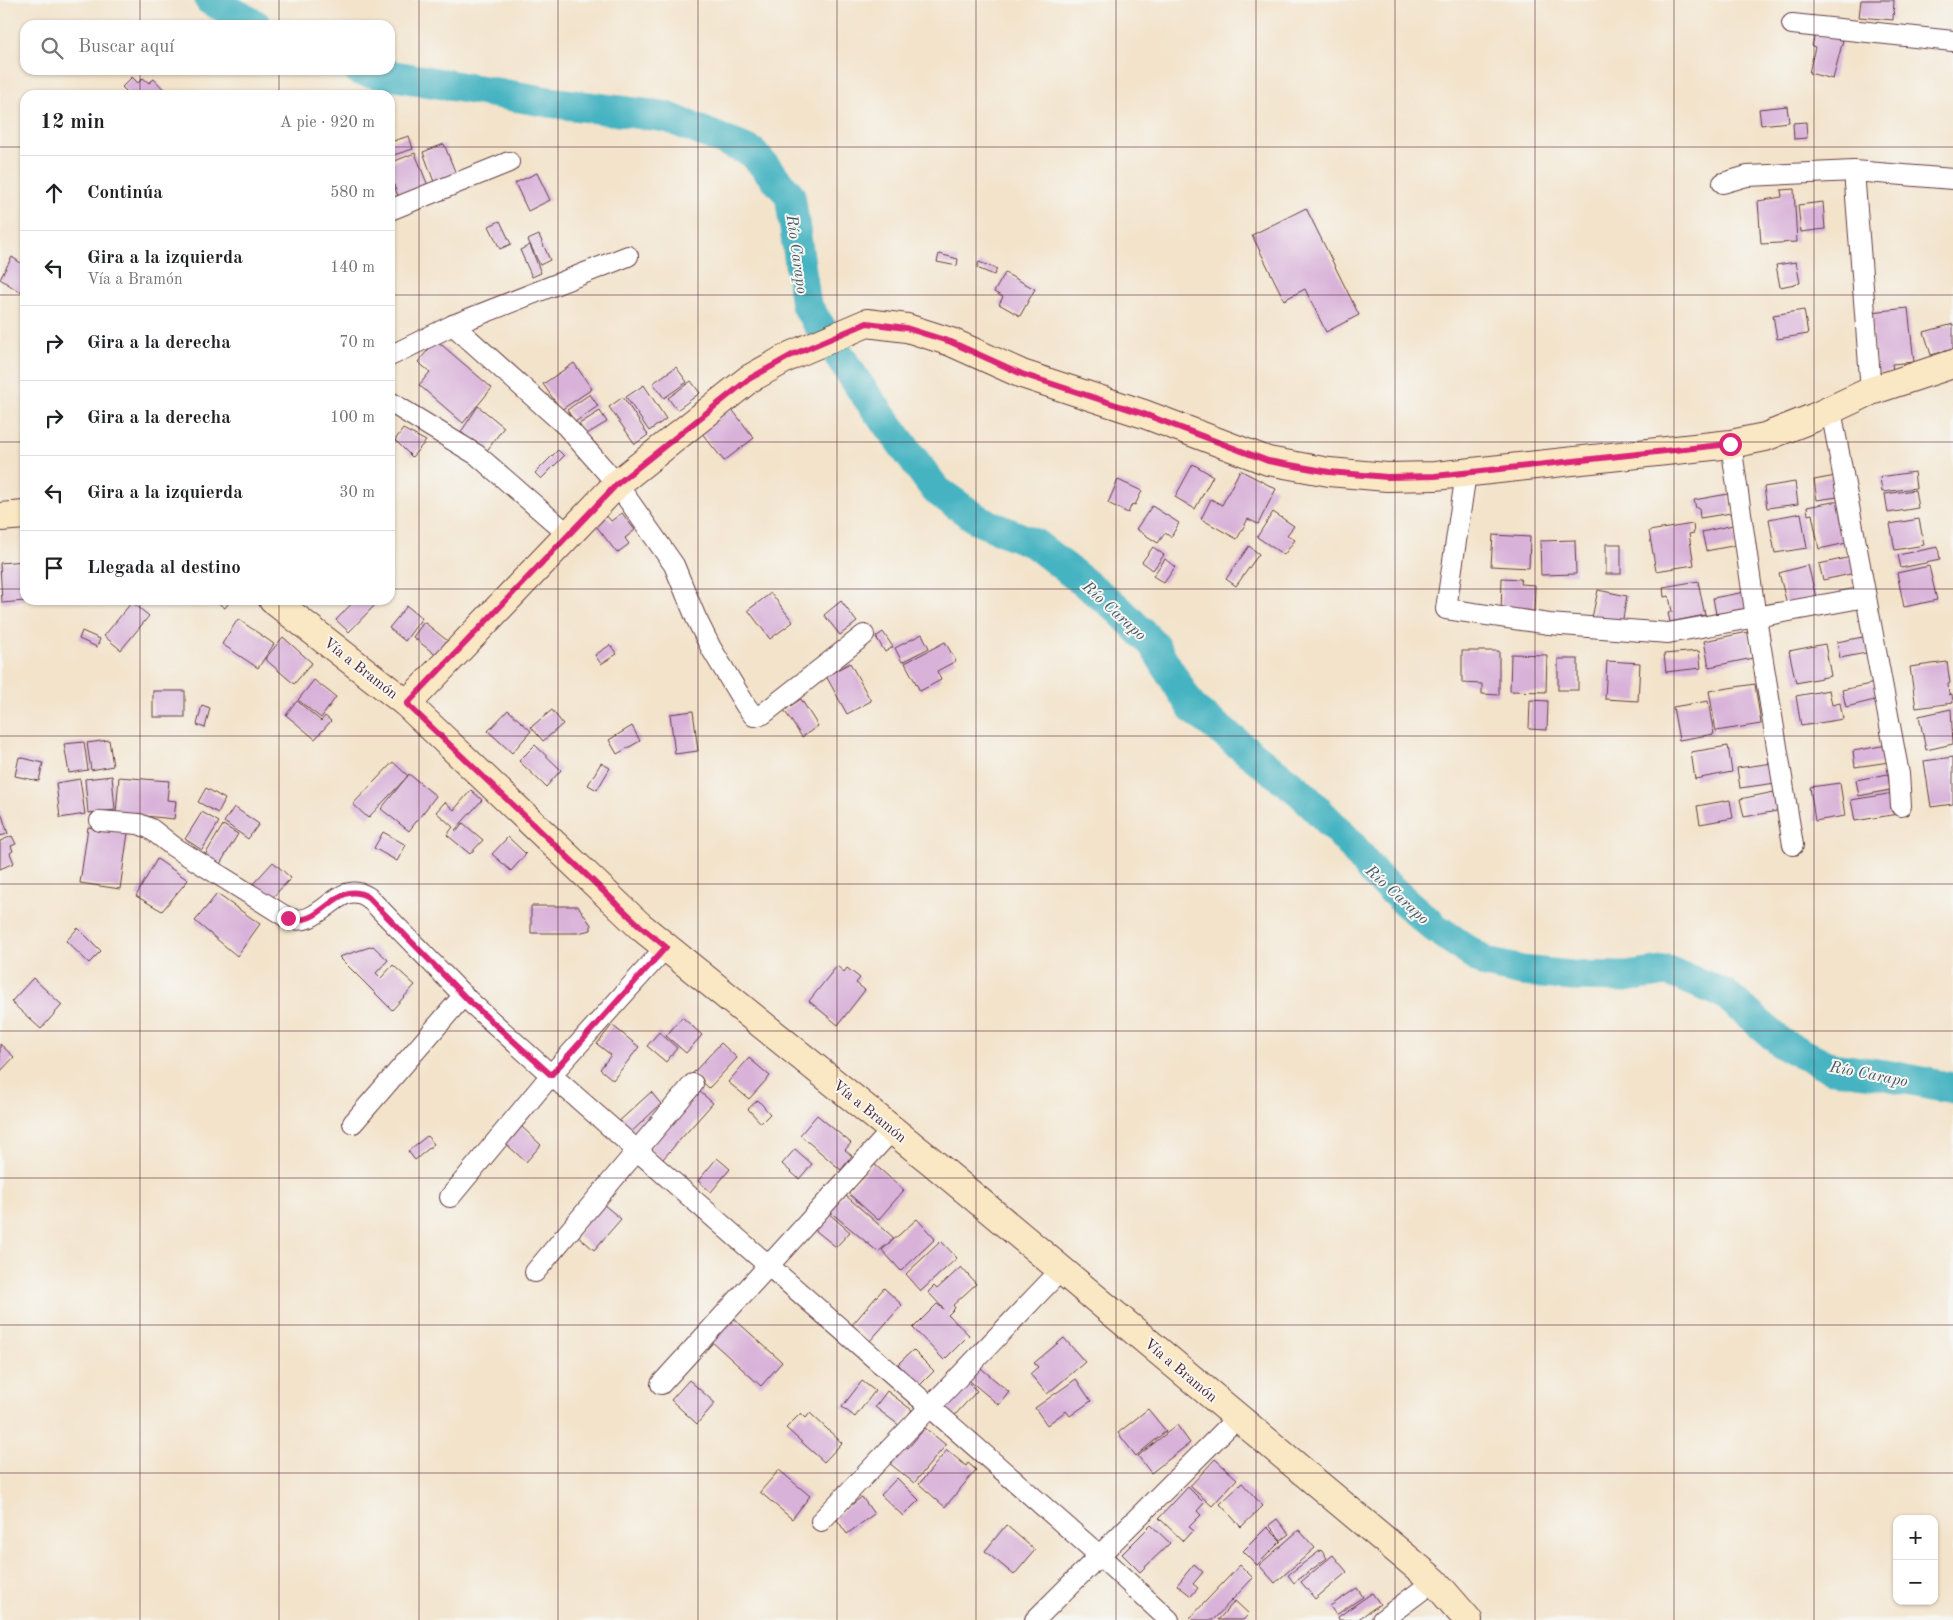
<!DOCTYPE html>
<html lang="es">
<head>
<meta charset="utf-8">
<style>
  :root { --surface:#fff; --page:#f6f6f6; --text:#202124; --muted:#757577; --line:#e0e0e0 }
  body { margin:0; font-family:"Old Standard TT",serif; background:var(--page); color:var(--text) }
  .controls { position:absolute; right:15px; bottom:15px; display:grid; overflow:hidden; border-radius:10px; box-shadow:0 1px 4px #0004 }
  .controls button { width:45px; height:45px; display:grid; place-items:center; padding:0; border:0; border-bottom:1px solid var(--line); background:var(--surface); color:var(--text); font:25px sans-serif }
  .stop { position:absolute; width:15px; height:15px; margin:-11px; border:4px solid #db2777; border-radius:50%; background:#fff }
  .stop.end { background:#db2777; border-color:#fff; box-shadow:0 1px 5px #0008 }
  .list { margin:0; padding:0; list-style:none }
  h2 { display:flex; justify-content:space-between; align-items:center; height:65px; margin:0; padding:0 20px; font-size:21px }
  h2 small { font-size:16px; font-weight:400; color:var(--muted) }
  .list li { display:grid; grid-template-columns:32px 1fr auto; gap:15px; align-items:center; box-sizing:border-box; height:75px; padding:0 20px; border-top:1px solid var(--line) }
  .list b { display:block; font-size:19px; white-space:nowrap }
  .list p { margin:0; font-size:16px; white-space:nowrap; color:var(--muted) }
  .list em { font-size:16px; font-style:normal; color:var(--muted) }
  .icon { flex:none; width:28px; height:28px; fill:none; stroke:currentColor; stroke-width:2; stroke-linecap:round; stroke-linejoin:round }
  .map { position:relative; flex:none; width:1953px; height:1620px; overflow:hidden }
  .search { position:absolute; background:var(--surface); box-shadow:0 1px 4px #0004; left:20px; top:20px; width:375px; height:55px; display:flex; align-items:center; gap:12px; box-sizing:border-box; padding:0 18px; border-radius:15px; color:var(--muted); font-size:19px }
  .panel { position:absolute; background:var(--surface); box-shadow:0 1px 4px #0004; left:20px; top:90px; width:375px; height:515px; border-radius:15px }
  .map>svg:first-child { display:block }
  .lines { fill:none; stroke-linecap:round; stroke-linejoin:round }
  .river { stroke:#45b3c1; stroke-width:31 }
  .building { fill:#d9b2d9 }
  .street-casing { stroke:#633c43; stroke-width:22 }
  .secondary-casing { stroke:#633c43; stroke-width:30 }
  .street { stroke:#fff; stroke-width:20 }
  .secondary { stroke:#fae7c3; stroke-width:28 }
  .route { stroke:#db2777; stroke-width:6 }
  .grid { fill:none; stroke:#4a1f2b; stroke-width:1; stroke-opacity:0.55 }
  .labels { text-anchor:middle; stroke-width:4; stroke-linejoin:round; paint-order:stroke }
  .street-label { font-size:15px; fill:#4a1f2b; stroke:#f6f6f2 }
  .water-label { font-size:16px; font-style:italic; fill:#485a67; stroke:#f6f6f2 }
</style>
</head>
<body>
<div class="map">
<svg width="1953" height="1620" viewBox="0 0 1953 1620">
  <rect width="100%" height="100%" fill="#f6f6f2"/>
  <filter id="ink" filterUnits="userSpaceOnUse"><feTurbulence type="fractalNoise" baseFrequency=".02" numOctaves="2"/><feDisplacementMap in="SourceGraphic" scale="10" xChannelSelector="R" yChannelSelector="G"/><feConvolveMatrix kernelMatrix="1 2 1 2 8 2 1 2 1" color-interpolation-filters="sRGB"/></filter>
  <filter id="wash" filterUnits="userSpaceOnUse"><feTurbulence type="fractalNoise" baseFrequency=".0096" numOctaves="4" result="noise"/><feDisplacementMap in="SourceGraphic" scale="20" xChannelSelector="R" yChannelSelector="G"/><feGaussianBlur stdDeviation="1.12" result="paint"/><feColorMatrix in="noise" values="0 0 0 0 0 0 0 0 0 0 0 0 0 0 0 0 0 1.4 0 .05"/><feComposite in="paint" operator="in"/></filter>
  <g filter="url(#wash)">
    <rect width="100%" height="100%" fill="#f3e3cb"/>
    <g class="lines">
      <g class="river">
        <polyline points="210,0 256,25"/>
        <polyline points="359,70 549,102 667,117 752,152 790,195 806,305 862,390 936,490 980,521 1035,544 1117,608 1153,644 1192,708 1300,792 1348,841 1376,876 1434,927 1486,963 1522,971 1572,976 1626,977 1668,971 1725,994 1783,1044 1832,1068 1886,1075 1953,1088"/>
      </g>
    </g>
    <g id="blocks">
      <g class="building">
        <polygon points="1861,0 1894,0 1893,20 1859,17"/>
        <polygon points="1815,34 1843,40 1833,79 1809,73 1815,47 1812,46"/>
        <polygon points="132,77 138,83 143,78 149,83 154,79 169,95 130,95 122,87"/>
        <polygon points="1787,106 1789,122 1761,125 1759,109"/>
        <polygon points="1806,122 1807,138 1794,139 1793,123"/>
        <polygon points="409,136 413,149 390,156 390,142"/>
        <polygon points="444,144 456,174 434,182 423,152"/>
        <polygon points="415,153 430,191 400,202 390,174 390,163"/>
        <polygon points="537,173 550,200 528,211 515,183"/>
        <polygon points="1794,189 1797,242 1761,244 1758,201 1782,197 1781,190"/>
        <polygon points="1823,202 1825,229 1801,232 1798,205"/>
        <polygon points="1306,208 1359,315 1326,332 1305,289 1284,300 1252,235"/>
        <polygon points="500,221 511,244 500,249 489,226"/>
        <polygon points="539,235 550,260 540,265 528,240"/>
        <polygon points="530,245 541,273 532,277 520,250"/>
        <polygon points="939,254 958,259 957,266 937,262"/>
        <polygon points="12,257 25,266 25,285 20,292 0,279"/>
        <polygon points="979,262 997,269 994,275 977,268"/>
        <polygon points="1796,262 1800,283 1780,287 1776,265"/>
        <polygon points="1005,273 1035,289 1020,316 999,304 1003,297 994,292"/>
        <polygon points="1908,308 1914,362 1892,364 1893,371 1877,373 1871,312"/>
        <polygon points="1804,310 1808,334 1777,339 1773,315"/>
        <polygon points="1953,324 1953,349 1931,355 1924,332"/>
        <polygon points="436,340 492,388 463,423 419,385 430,372 418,362"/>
        <polygon points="574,363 592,389 561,410 543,384"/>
        <polygon points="676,367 687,382 664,398 653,383"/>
        <polygon points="691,381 700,393 677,410 668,398"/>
        <polygon points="644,385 666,419 649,431 626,397"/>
        <polygon points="590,394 598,406 575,422 567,410"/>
        <polygon points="623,397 648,435 635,444 609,407"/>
        <polygon points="478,406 504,427 486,452 461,432"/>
        <polygon points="731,408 754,438 724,461 701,432"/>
        <polygon points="600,411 607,422 585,435 579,424"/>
        <polygon points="403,429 426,441 412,457 395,440"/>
        <polygon points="558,450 564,456 541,479 535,473"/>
        <polygon points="1193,464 1213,476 1195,509 1175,497"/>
        <polygon points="1240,470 1276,489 1258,524 1248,519 1237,539 1201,519 1211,499 1222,505"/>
        <polygon points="1914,472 1916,488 1882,492 1880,477"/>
        <polygon points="1841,475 1845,496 1817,500 1814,480"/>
        <polygon points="1118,480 1142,491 1135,505 1132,504 1128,513 1108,503"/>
        <polygon points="1795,482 1798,504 1767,508 1764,487"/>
        <polygon points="1915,490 1918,508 1888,513 1885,494"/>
        <polygon points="1728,494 1731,513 1700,518 1699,508 1696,508 1694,500"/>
        <polygon points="1843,500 1851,542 1819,549 1812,514 1808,515 1807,507"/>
        <polygon points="1152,506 1179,523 1171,537 1165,533 1158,543 1136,529"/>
        <polygon points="601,509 611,521 622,513 635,530 625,538 629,544 617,553 590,518"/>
        <polygon points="1273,512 1294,526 1287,535 1295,540 1284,555 1257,537"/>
        <polygon points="1801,513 1807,548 1775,553 1769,519"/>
        <polygon points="1919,519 1924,545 1895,550 1890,524"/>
        <polygon points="1693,524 1694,533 1689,534 1694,565 1656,571 1649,531"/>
        <polygon points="1733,525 1737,545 1706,551 1702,532"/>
        <polygon points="1493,535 1530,537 1529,568 1491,566"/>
        <polygon points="1575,540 1576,574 1541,575 1540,541"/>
        <rect x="1606" y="544" width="15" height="30"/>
        <polygon points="1249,546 1259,554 1236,586 1226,579"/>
        <polygon points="1153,547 1164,555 1153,570 1142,562"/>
        <polygon points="1938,547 1940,560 1901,568 1898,555"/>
        <polygon points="1851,557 1855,573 1823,580 1819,564"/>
        <polygon points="1165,559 1175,567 1164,583 1153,576"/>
        <polygon points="25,561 25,601 2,603 0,563"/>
        <polygon points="1808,565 1816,597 1787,604 1779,573"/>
        <polygon points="1929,566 1937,600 1904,607 1897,573"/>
        <polygon points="1502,578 1521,579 1520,584 1535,585 1534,615 1501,614"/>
        <polygon points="1698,581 1705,615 1670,622 1668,613 1672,612 1669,596 1664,597 1663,587"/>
        <polygon points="1598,590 1627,596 1622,624 1592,618"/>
        <polygon points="1745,592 1748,609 1716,614 1713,598"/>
        <polygon points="771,593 793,622 770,639 748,610"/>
        <polygon points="214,600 231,600 225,608"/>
        <polygon points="355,600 369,600 375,605 349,632 336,620"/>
        <polygon points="841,601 857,622 840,635 824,615"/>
        <polygon points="132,602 149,616 121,650 104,636"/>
        <polygon points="407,606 422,618 405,641 389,628"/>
        <polygon points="238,619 274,644 258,668 222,644"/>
        <polygon points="424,622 449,642 437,656 413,637"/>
        <polygon points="82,631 100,639 97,647 79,639"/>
        <polygon points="883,632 893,647 885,652 876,637"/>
        <polygon points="1748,632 1753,658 1709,667 1704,641"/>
        <polygon points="922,634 929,648 902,662 895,648"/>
        <polygon points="1868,636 1871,652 1840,658 1837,642"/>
        <polygon points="283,637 312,663 294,684 265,659"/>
        <polygon points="945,642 956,661 937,671 941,680 920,691 905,663"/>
        <polygon points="1825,644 1831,676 1796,683 1789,651"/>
        <polygon points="610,645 617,654 601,664 595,655"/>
        <polygon points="1462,651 1499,651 1499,695 1482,694 1482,684 1462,683"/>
        <polygon points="1699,651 1701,668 1666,672 1664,654"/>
        <polygon points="1511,654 1547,655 1546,692 1510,691"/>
        <rect x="1558" y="659" width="20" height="31"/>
        <polygon points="1607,661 1640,663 1638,701 1605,699"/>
        <polygon points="1947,662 1950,683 1948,684 1949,695 1952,694 1953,703 1916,708 1910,667"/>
        <polygon points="850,663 871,701 847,714 826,676"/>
        <polygon points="314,680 336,697 321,718 298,700"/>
        <polygon points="1875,683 1879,699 1846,707 1842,690"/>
        <polygon points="1755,684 1761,724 1716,731 1709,691"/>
        <polygon points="1829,690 1832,705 1840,703 1843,719 1801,726 1796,696"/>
        <rect x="153" y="691" width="32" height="26"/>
        <polygon points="801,699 818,726 802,737 784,710"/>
        <polygon points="1530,700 1548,701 1547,730 1529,729"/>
        <polygon points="297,701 321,721 325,716 331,721 315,739 286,715"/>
        <polygon points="1708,701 1714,734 1679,740 1673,707"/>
        <polygon points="202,705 210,708 205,728 197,725"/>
        <polygon points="1951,709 1953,744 1926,750 1919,716"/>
        <polygon points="508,710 531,731 512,753 488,731"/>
        <polygon points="552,710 563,724 543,741 531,727"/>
        <polygon points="693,711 698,751 675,754 670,714"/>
        <polygon points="632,726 640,741 617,754 609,740"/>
        <polygon points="109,740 113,766 91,770 87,743"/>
        <polygon points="84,742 88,770 69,773 64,744"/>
        <polygon points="535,745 561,770 546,787 519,761"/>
        <polygon points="1887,745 1889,762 1855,767 1853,751"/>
        <polygon points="1728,746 1732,772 1695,779 1691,752"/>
        <polygon points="19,757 43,763 39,781 15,776"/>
        <polygon points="1953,757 1953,804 1931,807 1924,761"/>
        <polygon points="393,762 408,776 368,818 353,804"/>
        <polygon points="601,763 610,768 597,790 588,785"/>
        <polygon points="1773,763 1776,783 1740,788 1737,768"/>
        <polygon points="409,774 436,796 409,831 381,809"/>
        <polygon points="1888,774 1890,790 1859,796 1856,780"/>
        <polygon points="112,776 115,810 88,813 85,779"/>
        <polygon points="119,777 169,781 167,800 176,801 174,819 116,813"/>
        <polygon points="80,779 85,814 60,818 56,783"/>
        <polygon points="1840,783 1845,816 1815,821 1810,787"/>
        <polygon points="206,788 225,799 218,813 198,802"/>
        <polygon points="471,790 482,800 455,830 457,831 463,823 483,840 470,854 447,835 453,827 436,812 445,802 454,810"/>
        <polygon points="1774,792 1777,811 1744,817 1740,799"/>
        <polygon points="1894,793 1898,814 1855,821 1851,800"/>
        <polygon points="1730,800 1733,818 1700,824 1697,806"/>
        <polygon points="234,807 259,824 248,839 224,822"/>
        <polygon points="0,809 8,834 0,836"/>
        <polygon points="202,812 219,822 202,850 185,839"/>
        <polygon points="223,825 238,834 220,864 205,855"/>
        <polygon points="88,827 128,833 120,889 80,883"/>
        <polygon points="383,832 406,845 397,861 374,848"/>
        <polygon points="12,836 16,844 11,846 13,851 10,853 14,863 0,869 0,841"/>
        <polygon points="508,837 526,854 511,871 492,854"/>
        <polygon points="157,859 188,880 162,911 136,896"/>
        <polygon points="273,862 291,878 269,901 252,885"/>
        <polygon points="217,894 260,924 237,956 195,921"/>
        <polygon points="531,906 578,906 591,925 591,930 578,933 531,933"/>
        <polygon points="78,928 101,951 89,963 66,941"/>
        <polygon points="373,946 388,960 376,973 381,978 393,965 415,985 392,1010 339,957"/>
        <polygon points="837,966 844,972 847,968 860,978 856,983 865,990 838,1025 809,1001"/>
        <polygon points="33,978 62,1005 41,1029 11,1002"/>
        <polygon points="682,1017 702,1035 686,1053 666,1036"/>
        <polygon points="612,1025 639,1047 613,1080 600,1069 611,1055 597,1044"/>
        <polygon points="659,1032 677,1048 666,1062 647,1046"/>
        <polygon points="721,1043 737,1058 709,1088 693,1073"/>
        <polygon points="0,1044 14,1057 0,1072"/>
        <polygon points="749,1058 770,1076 749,1099 728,1082"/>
        <polygon points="699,1091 713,1103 662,1160 649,1148"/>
        <polygon points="651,1092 661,1104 626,1137 615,1125"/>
        <polygon points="758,1100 770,1114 761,1123 748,1109"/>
        <polygon points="817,1115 851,1143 845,1150 852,1156 841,1170 800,1135"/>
        <polygon points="520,1125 541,1145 526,1162 505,1143"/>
        <polygon points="427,1136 434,1144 415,1160 408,1151"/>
        <polygon points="795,1149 812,1164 799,1179 782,1164"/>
        <polygon points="717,1158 730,1169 711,1192 698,1181"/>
        <polygon points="873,1163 904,1190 878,1220 847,1192"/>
        <polygon points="844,1194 894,1238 878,1252 828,1210"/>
        <polygon points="603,1204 621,1219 594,1250 577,1235"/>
        <polygon points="827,1212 850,1232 836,1247 810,1226"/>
        <polygon points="917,1219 935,1239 901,1271 882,1250"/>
        <polygon points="941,1241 957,1258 921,1291 906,1274"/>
        <polygon points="961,1267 976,1284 953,1305 955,1308 948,1315 969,1335 944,1360 913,1328 937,1304 944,1309 928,1292 934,1286 937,1289"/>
        <polygon points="884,1288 902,1305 870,1341 852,1325"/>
        <polygon points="731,1316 782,1362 761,1386 710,1340"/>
        <polygon points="1064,1338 1085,1362 1047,1394 1030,1374 1038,1367 1034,1363"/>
        <polygon points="913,1350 934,1371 919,1386 898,1364"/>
        <polygon points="976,1364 1009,1392 999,1405 965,1377"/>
        <polygon points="965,1379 977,1391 953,1417 941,1404"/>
        <polygon points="1076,1379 1091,1401 1070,1416 1066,1411 1047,1425 1035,1408"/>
        <polygon points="689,1380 715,1403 697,1424 671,1400"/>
        <polygon points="862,1381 875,1391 855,1417 842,1407"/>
        <polygon points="887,1391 912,1410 900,1426 875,1407"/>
        <polygon points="1148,1409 1166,1431 1136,1456 1118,1433"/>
        <polygon points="801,1413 806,1418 810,1413 842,1443 824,1462 786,1428"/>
        <polygon points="1177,1425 1190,1443 1151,1473 1138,1456"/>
        <polygon points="925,1428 946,1445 914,1483 888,1462 903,1444 908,1448"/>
        <polygon points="947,1450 966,1466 968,1463 976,1470 945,1507 919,1484"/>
        <polygon points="1215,1459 1237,1479 1212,1506 1190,1486"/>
        <polygon points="779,1470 810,1496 792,1519 760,1492"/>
        <polygon points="897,1478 919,1500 903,1516 881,1495"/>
        <polygon points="1242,1483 1263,1506 1241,1527 1220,1504"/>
        <polygon points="1188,1487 1204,1503 1197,1511 1201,1515 1189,1527 1193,1530 1183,1541 1159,1518"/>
        <polygon points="862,1497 874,1514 847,1534 835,1517"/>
        <polygon points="1277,1519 1289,1534 1281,1540 1269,1525"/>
        <polygon points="1006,1525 1035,1550 1014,1575 985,1551"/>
        <polygon points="1151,1525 1170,1543 1140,1572 1122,1554"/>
        <polygon points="1267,1527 1281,1541 1257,1565 1243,1551"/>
        <polygon points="1299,1530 1315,1548 1275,1583 1259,1565"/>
        <polygon points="1321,1550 1327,1558 1294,1583 1288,1575"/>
        <polygon points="1333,1555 1347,1572 1315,1599 1301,1582"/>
        <polygon points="1194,1564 1203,1572 1193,1584 1198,1588 1191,1596 1177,1585"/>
        <polygon points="1240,1565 1253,1578 1213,1620 1192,1620 1190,1618"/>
        <polygon points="1357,1588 1363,1597 1336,1615 1330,1606"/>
        <polygon points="1372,1593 1380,1604 1357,1620 1339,1620 1338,1617"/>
        <polygon points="1235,1601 1249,1614 1243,1620 1218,1620"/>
      </g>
    </g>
  </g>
  <g filter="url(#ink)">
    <use href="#blocks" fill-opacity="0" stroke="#633c43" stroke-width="1"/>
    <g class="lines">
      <defs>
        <g id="street">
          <polyline points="1792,24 1953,41"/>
          <polyline points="1854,171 1871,391"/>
          <polyline points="1723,183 1747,176 1854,171 1953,179"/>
          <polyline points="390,210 509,162"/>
          <polyline points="453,325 566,426 617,484 674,565 696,618 711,648 746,706 754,716 763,714 864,635"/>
          <polyline points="390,356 453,325 628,256"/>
          <polyline points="390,402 477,455 569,535"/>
          <polyline points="1831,410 1899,774 1901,806"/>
          <polyline points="1731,444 1756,618 1793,845"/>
          <polyline points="1466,473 1446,609 1549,624 1668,633 1866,597"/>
          <path d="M100,821L139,824L151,829L174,847L288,918C322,930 337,877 368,897L468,1000L551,1075L1099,1555L1169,1620"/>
          <polyline points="353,1123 464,995"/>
          <polyline points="450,1197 551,1075 666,947"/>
          <polyline points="535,1272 693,1084"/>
          <polyline points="661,1384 892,1130"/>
          <polyline points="821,1521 1061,1270"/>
          <polyline points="1035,1620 1238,1417"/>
          <polyline points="1382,1620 1434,1581"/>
        </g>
        <g id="secondary">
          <polyline points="0,517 25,515"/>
          <polyline points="273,600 407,704 640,926 931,1161 1434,1581 1468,1620"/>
          <polyline points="407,704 617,484 749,379 792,355 867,323 907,328 951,342 1022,374 1144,414 1268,461 1329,472 1387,477 1435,476 1731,444 1765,437 1813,418 1871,391 1953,364"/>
        </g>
      </defs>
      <use href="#street" class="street-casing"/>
      <use href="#secondary" class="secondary-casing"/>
      <use href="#street" class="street"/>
      <use href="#secondary" class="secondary"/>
    </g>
  </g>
  <g class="lines" filter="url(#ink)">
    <path class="route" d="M288,918C322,930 336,877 368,897L468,1000L551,1075L666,947L640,926L407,704L617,484L749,379L792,355L867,323L906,328L951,342L1022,374L1144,414L1268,461L1329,472L1387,477L1435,476L1730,444"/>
  </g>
  <path class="grid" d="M140,0V25M279,0V25M419,0V1620M558,0V1620M698,0V1620M837,0V1620M976,0V1620M1116,0V1620M1256,0V1620M1395,0V1620M1535,0V1620M1674,0V1620M1814,0V1620M140,70V95M279,70V95M0,147H25M390,147H1953M0,295H25M390,295H1953M0,442H25M390,442H1953M0,589H25M390,589H1953M140,600V1620M279,600V1620M0,736H1953M0,884H1953M0,1031H1953M0,1178H1953M0,1325H1953M0,1473H1953"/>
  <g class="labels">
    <g class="street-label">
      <text transform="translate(361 668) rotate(38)" y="5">Vía a Bramón</text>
      <text transform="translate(870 1111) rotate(39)" y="5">Vía a Bramón</text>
      <text transform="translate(1181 1370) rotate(40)" y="5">Vía a Bramón</text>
    </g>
    <g class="water-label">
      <text transform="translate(798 254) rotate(82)" y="6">Río Carapo</text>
      <text transform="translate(1115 610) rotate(42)" y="6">Río Carapo</text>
      <text transform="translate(1398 894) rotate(42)" y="6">Río Carapo</text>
      <text transform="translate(1869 1073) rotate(11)" y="6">Río Carapo</text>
    </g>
  </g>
</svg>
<div class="controls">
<button>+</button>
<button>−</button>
</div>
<div class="stop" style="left:1730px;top:444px"></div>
<div class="stop end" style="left:288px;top:918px"></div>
<div class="search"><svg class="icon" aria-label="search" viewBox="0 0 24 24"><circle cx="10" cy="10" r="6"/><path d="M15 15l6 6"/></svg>Buscar aquí</div>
<section class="panel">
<h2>12 min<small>A pie · 920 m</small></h2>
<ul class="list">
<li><svg class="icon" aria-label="ahead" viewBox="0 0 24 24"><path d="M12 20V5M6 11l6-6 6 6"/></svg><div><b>Continúa</b></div><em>580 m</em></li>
<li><svg class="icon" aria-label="left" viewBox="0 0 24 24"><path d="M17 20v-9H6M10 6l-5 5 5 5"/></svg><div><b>Gira a la izquierda</b><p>Vía a Bramón</p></div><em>140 m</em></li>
<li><svg class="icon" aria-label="right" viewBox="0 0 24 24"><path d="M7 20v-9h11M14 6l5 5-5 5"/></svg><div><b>Gira a la derecha</b></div><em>70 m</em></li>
<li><svg class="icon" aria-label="right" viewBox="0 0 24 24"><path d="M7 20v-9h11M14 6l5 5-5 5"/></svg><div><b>Gira a la derecha</b></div><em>100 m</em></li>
<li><svg class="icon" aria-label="left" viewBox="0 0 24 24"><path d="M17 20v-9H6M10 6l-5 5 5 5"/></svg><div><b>Gira a la izquierda</b></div><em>30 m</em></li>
<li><svg class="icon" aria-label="arrive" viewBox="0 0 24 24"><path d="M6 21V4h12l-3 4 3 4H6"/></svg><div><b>Llegada al destino</b></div></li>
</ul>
</section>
</div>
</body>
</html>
